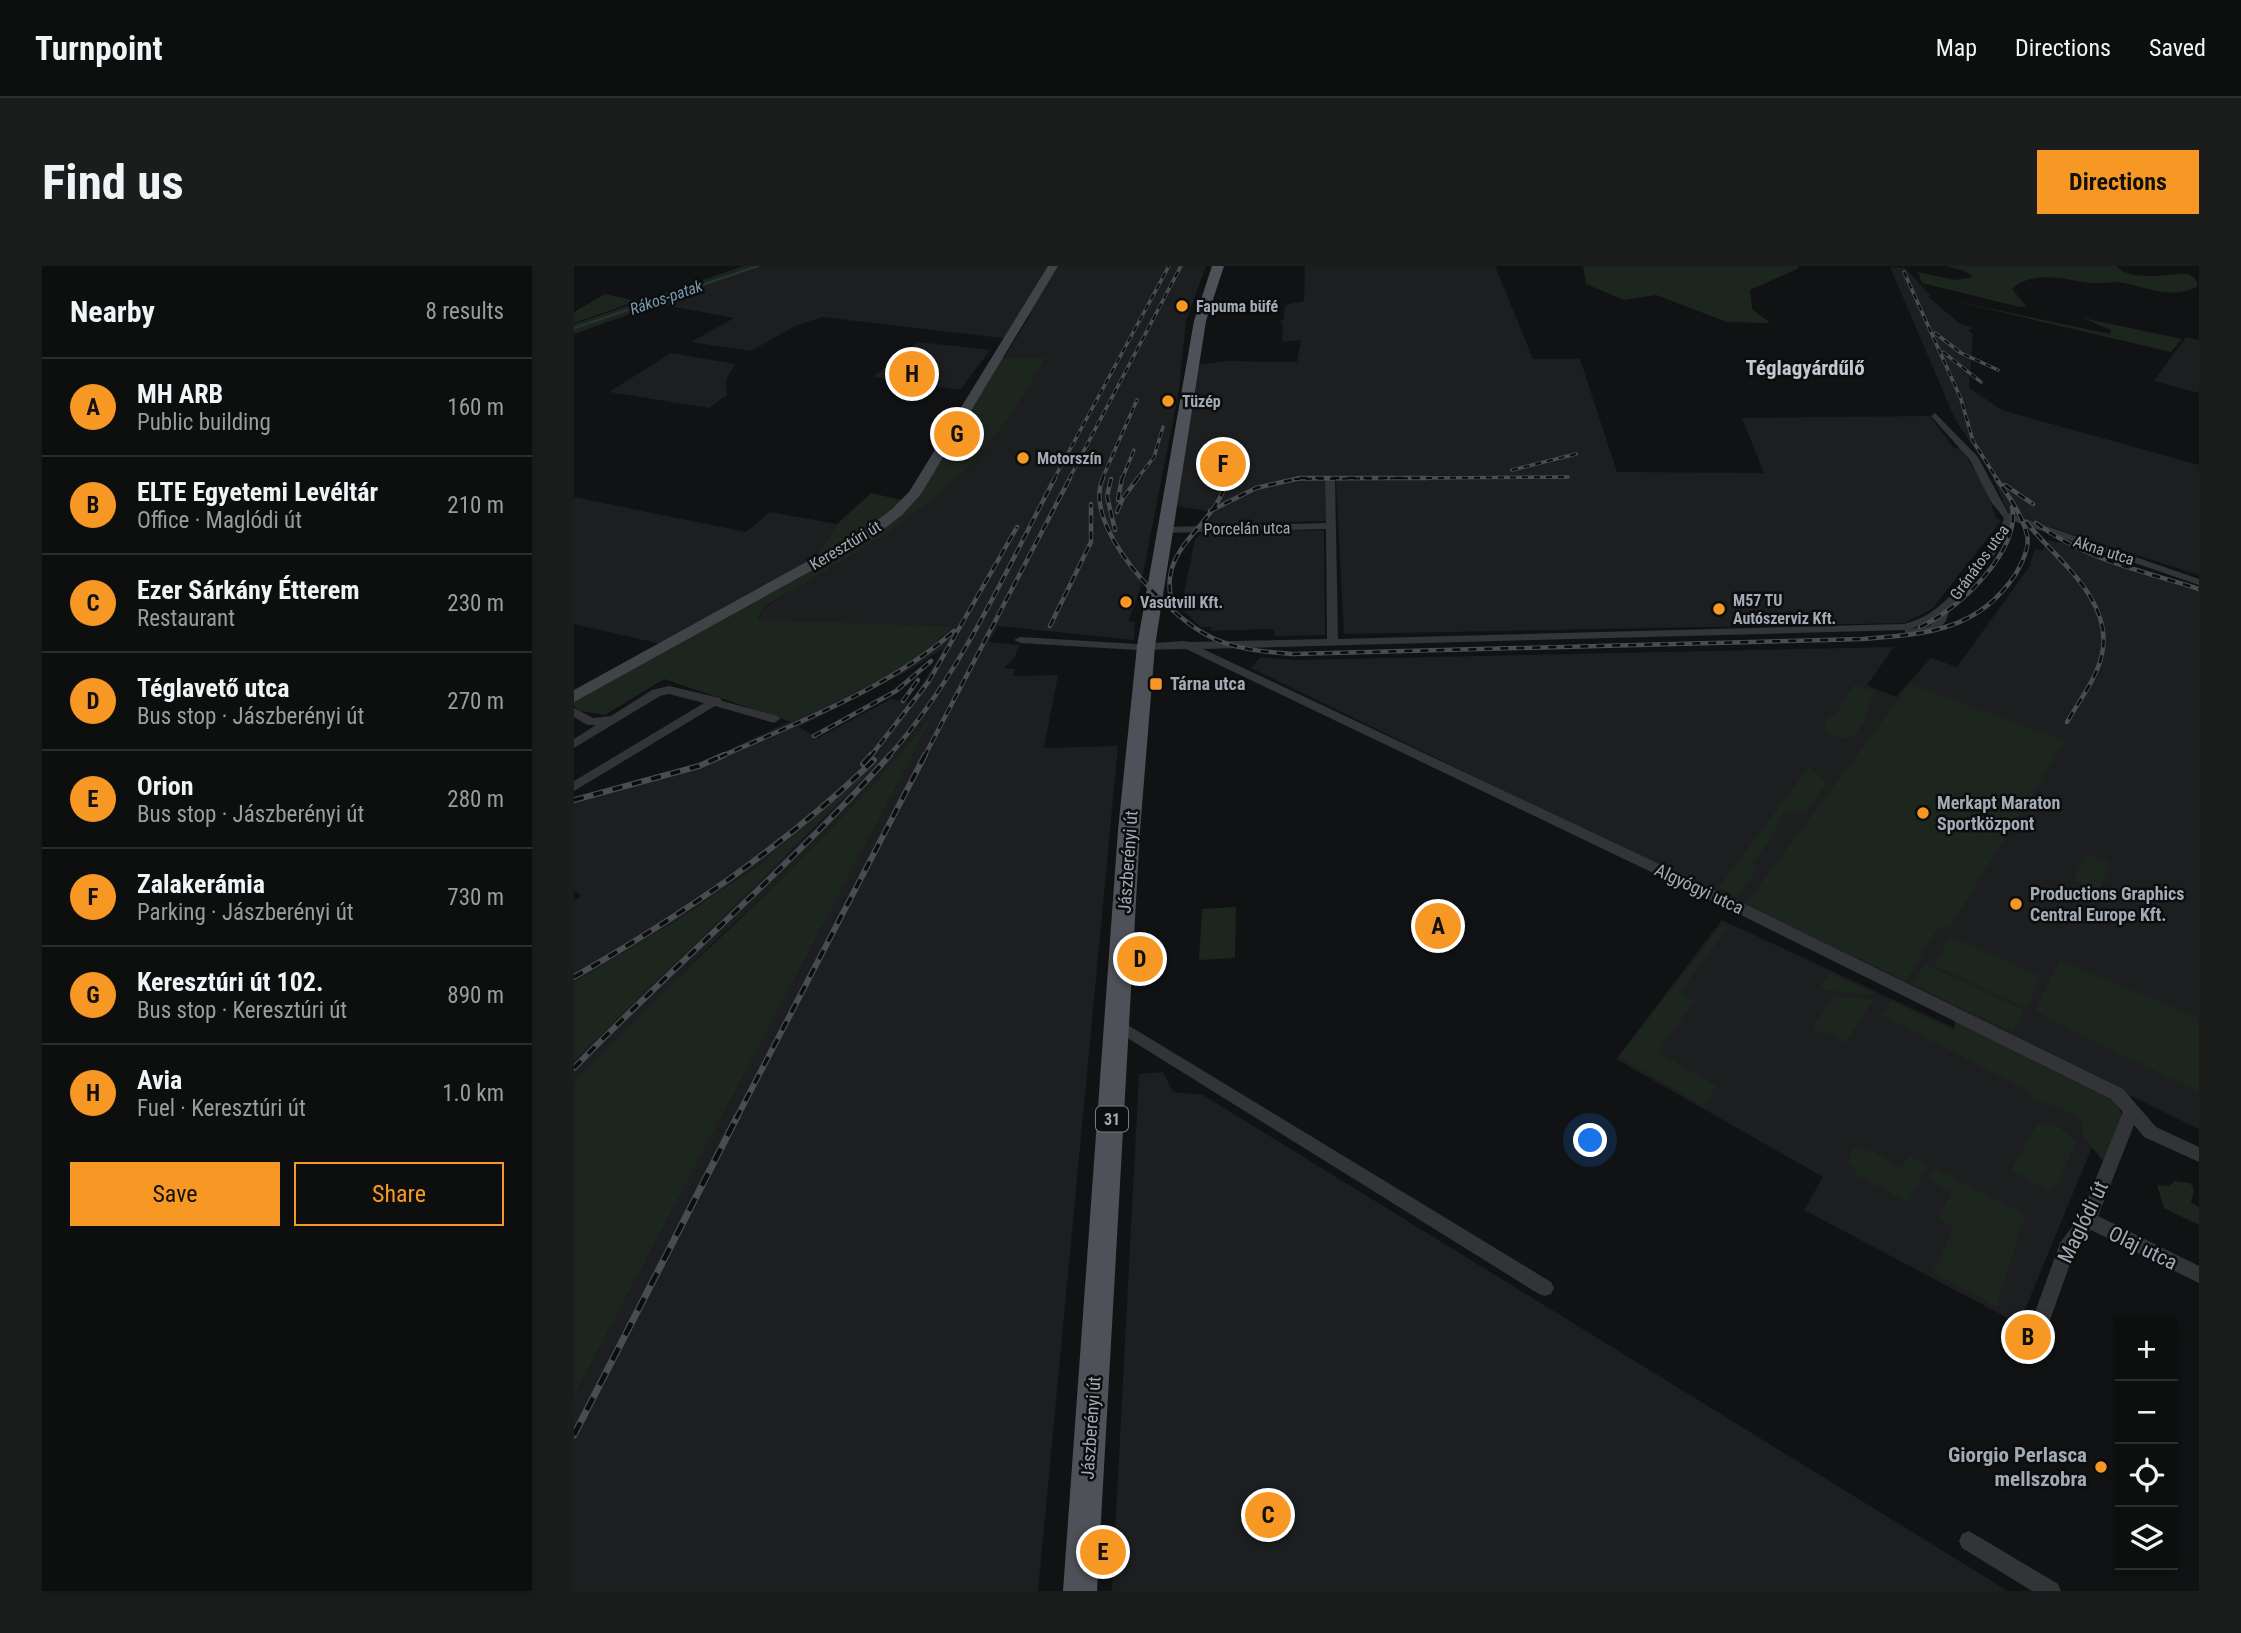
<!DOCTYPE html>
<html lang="en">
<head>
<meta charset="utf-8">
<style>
  :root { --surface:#0d0e0e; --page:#1b1c1c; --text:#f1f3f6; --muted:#9a9c9e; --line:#2d2e2e; --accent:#f89824 }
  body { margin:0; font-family:"Roboto Condensed",sans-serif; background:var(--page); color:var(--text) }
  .controls { position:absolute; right:21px; bottom:21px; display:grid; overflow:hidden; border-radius:0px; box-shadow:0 4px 10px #0003 }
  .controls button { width:63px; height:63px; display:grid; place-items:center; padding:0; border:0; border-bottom:2px solid var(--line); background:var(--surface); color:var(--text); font:35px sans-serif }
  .you { position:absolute; left:1017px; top:875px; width:24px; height:24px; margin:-18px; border:5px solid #fff; border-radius:50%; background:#1a73e8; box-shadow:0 0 0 10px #1a73e833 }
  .badge { display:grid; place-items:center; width:46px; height:46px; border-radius:50%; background:var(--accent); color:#111; font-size:23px; font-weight:700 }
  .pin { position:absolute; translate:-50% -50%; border:4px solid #fff; box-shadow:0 2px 7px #0006 }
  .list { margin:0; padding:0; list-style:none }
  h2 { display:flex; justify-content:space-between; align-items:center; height:91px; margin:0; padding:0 28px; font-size:30px }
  h2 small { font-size:23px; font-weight:400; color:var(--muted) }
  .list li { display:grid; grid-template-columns:46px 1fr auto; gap:21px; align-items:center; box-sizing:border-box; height:98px; padding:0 28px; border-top:2px solid var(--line) }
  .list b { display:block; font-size:26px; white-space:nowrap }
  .list p { margin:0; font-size:23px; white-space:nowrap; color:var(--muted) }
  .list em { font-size:23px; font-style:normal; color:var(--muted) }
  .actions { display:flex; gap:14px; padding:21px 28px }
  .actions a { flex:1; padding:16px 0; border:2px solid var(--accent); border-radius:0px; text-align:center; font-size:24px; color:var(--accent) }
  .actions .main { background:var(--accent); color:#111 }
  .icon { flex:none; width:38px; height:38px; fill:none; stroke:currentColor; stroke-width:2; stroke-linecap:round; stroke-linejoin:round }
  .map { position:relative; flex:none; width:1625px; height:1325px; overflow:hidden; border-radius:0px }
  header { display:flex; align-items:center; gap:42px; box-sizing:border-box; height:98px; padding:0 35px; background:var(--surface); border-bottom:2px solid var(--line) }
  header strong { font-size:33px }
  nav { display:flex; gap:38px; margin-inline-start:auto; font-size:24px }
  .intro { display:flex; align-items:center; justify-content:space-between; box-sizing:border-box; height:168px; padding:0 42px }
  h1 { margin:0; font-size:49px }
  .button { padding:18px 32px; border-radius:0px; background:var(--accent); color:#111; font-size:24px; font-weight:700 }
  main { display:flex; gap:42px; padding:0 42px }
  aside { flex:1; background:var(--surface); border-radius:0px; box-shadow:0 4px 10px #0003 }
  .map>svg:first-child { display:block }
  .built { fill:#1d1e20; fill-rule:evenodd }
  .green { fill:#1d261e }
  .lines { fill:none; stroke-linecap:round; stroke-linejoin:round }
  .stream { stroke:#293439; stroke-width:2 }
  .street { fill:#323438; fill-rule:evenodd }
  .secondary { fill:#404348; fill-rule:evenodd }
  .primary { fill:#4e5157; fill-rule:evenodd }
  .rail-far3-casing { stroke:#494c51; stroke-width:3.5 }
  .rail-far2-casing { stroke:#494c51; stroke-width:4.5 }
  .rail-far1-casing { stroke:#494c51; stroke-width:6 }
  .rail-casing { stroke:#494c51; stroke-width:7 }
  .rail-far3 { stroke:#0c0d0e; stroke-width:2; stroke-dasharray:6; stroke-linecap:butt }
  .rail-far2 { stroke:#0c0d0e; stroke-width:2.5; stroke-dasharray:8; stroke-linecap:butt }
  .rail-far1 { stroke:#0c0d0e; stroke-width:3.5; stroke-dasharray:10; stroke-linecap:butt }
  .rail { stroke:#0c0d0e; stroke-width:4.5; stroke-dasharray:14; stroke-linecap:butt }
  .poi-dot { fill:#f89824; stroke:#0c0d0e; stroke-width:2.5 }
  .labels { text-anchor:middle; stroke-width:5; stroke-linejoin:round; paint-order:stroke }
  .far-water-label { font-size:16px; font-style:italic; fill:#779db1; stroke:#0c0d0e }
  .far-poi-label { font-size:16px; font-weight:bold; fill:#a2aab4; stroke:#0c0d0e; text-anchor:start }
  .far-street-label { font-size:16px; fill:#a2aab4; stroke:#0c0d0e }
  .shield { fill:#0c0d0e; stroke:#757b82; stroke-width:2 }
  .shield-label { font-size:16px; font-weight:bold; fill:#a2aab4 }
  .poi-label { font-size:18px; font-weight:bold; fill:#a2aab4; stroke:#0c0d0e; text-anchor:start }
  .street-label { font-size:18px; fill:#a2aab4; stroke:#0c0d0e }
  .far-district-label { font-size:21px; font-weight:bold; fill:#c3c8d0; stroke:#0c0d0e }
  .near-street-label { font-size:21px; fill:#a2aab4; stroke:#0c0d0e }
  .near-poi-label { font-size:21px; font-weight:bold; fill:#a2aab4; stroke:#0c0d0e; text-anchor:end }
</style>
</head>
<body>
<header>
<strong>Turnpoint</strong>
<nav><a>Map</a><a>Directions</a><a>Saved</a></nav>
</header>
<div class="intro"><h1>Find us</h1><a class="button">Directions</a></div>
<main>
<aside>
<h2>Nearby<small>8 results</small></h2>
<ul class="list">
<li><span class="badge">A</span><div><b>MH ARB</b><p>Public building</p></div><em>160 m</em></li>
<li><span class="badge">B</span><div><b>ELTE Egyetemi Levéltár</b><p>Office · Maglódi út</p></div><em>210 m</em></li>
<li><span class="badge">C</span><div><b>Ezer Sárkány Étterem</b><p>Restaurant</p></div><em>230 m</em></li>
<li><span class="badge">D</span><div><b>Téglavető utca</b><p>Bus stop · Jászberényi út</p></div><em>270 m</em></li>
<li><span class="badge">E</span><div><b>Orion</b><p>Bus stop · Jászberényi út</p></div><em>280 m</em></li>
<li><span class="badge">F</span><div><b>Zalakerámia</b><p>Parking · Jászberényi út</p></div><em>730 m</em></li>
<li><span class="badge">G</span><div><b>Keresztúri út 102.</b><p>Bus stop · Keresztúri út</p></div><em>890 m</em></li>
<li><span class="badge">H</span><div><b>Avia</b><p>Fuel · Keresztúri út</p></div><em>1.0 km</em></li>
</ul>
<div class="actions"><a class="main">Save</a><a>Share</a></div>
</aside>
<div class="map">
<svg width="1625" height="1325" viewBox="0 0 1625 1325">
  <rect width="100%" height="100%" fill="#111213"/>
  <g class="built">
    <path d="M190,0H632L612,55L605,124L565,328L554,355L561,356L560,374L424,360L415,376L446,379L440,392L430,402L441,403L439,410L484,409L470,482L544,480L464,1325H0V1130L360,448L324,494L251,572L139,677L0,818V795L124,672L235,568L299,502L188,597L105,653L0,716V635L7,630L0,624V531L124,498L302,415L363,378L377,360L183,355L190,342L343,245L382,212L415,173L470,93L430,92L458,46L436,73L248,51L221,60L177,85L117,76L160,52L85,38ZM370,382L337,437L317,433L244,472L225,461L330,407Z"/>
    <polygon points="731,0 921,0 959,93 1006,93 1043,206 1190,207 1168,152 1356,150 1379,181 1388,184 1391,189 1409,216 1422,252 1427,255 1358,343 1330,357 770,368 762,213 751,214 752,255 630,259 640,246 603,240 624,99 653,95 723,96 727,74 708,76 709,58 704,56 710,53 711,39 730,35"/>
    <polygon points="1316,1 1331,2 1358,31 1353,30 1385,57 1399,62 1394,64 1399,68 1395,122 1428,144 1625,199 1625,309 1435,248 1417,208 1381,153"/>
    <polygon points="1612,71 1625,74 1625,127 1580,115"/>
    <polygon points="344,76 416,84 386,124 299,111"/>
    <polygon points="97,87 161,98 152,114 153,129 135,142 35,126"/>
    <polygon points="0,231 172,266 196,246 263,258 238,297 91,379 0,358"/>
    <polygon points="750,264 751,369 701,370 700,363 636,365 637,361 627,361 607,343 621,273 629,267"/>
    <polygon points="1474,274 1500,280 1625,324 1625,863 677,402 686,391 720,394 1320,381 1293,419 1322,431 1357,392 1383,401 1455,301 1461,283 1469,285"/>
    <polygon points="1148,654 1537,835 1445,1058 1230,944 1249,911 1042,793"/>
    <polygon points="589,806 599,826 629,829 1434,1325 538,1325 565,808"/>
  </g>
  <g class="green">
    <polygon points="170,0 190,0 0,68 0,58"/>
    <polygon points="1009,0 1224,0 1225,2 1176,24 1178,43 1196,57 1153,56 1082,29 1050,34 1012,18"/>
    <path d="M1372,0H1542C1558,17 1593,7 1614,8L1620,11L1624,20C1602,34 1573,22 1550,17C1538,15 1528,18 1517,17C1491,14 1459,3 1438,23L1452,40L1446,41L1348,17L1344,6L1381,14L1399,11L1391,5Z"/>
    <polygon points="31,28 63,35 0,57 0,46"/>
    <polygon points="1371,33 1536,68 1537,64 1509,52 1608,73 1597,86"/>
    <path d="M430,84V92H471C449,134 416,180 381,213C326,265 255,302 190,341L183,354L378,360C338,407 272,429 217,456L90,413L31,449L6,445L0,440V432L238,297L263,258L297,227L332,235Z"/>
    <polygon points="1336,418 1491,475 1376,661 1366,662 1361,666 1332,715 1171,639"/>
    <polygon points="1280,419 1301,425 1292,447 1293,453 1281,468 1272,473 1260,470 1251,462 1252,453 1261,449"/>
    <path d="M363,443L0,1130V818C24,789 52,764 78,738C175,641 279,552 363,443Z"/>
    <path d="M312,489C210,594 103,693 0,795V716L105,653L188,597Z"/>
    <polygon points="1235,501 1252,517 1233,545 1209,547 1197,574 1178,596 1183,603 1164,631 1145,621"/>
    <polygon points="1513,587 1537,597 1524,625 1504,616 1501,610"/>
    <polygon points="662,641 661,692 625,694 628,643"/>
    <polygon points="1149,657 1155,660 1106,726 1120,735 1084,786 1142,820 1130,840 1045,791"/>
    <polygon points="1377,670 1467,711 1452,742 1360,699"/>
    <polygon points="1486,694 1625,752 1625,826 1475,753 1461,743"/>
    <polygon points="1351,698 1450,744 1439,766 1338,718"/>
    <polygon points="1256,707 1298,726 1296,729 1252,724 1246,721"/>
    <polygon points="1259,730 1299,734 1271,777 1251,765 1248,768 1238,763"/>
    <polygon points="1317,735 1380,765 1381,755 1540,833 1549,850 1529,895 1509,870 1509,855 1486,842 1457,832 1458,827 1308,749"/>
    <polygon points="1464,857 1481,858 1502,875 1485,917 1474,926 1437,904"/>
    <polygon points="1280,881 1294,883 1327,901 1335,890 1354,900 1334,936 1286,911 1274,896"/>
    <polygon points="1361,902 1451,949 1422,1041 1359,1006 1380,962 1364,952 1377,927 1354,914"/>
    <polygon points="1601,915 1616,917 1620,923 1617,936 1625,941 1625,959 1590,942 1583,919 1595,920"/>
  </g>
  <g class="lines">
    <polyline class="stream" points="0,62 184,0"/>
    <g class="street">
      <path d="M1361,147L1404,191L1434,247L1625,313V319L1439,255L1421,288L1376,342L1372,355L1367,361L1349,368H1331V364L629,383L1183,644L1549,823L1582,861L1625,881V896L1570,871L1560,859L1524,950L1625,1000V1017L1517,964L1502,981L1471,1068L1468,1074L1462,1077L1456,1074L1453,1068L1486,977L1507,949L1549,846L1537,833L1173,652L612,383L563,384L446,377L440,374L446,371L563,378L610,375L615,376L753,373L752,263L590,267L585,264L590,261L752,257L751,213L756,210L761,213L764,373L1330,358C1341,355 1351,351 1360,344C1384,327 1422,281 1430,252L1417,236L1396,194L1357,150ZM1363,352L1356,360L1336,363Z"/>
      <polygon points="95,420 146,432 148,435 204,450 206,453 200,457 141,440 0,525 0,515 130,437 95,428 86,430 0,482 0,473 22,459 13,459 0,451 0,442 19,452 37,450 78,424"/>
      <polygon points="544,753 977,1016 980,1022 977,1028 971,1030 965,1028 539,763 537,759 539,755"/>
      <polygon points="1395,1265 1484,1318 1487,1325 1458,1325 1388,1282 1385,1275 1388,1268"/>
    </g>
    <polygon class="secondary" points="474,0 484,0 347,228 328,249 302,269 0,436 0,424 292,263 318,243 335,226"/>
    <polygon class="primary" points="638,0 650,0 632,55 581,380 566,564 523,1325 489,1325 544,564 563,380 620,55"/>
    <defs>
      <g id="rail-far3">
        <polyline points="1330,6 1387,133 1399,175 1423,213"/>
        <polyline points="1361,67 1387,87 1424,104"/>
        <polyline points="1369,86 1407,116"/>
        <polyline points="938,204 1002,188"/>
        <polyline points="480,213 595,0"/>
        <polyline points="495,213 607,0"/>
        <polyline points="528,213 563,134"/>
        <polyline points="548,213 560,184"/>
        <polyline points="563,213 580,191 589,161"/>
        <polyline points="653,213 655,186"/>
        <polyline points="720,213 994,211"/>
      </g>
      <g id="rail-far2">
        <path d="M529,212C507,260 591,346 631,368C657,383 689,386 719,388L1288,373C1350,368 1403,366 1441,309C1447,299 1456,281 1453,269C1448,248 1434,229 1422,212"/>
        <polyline points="537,213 533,230 541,264"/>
        <polyline points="1431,219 1459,238"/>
        <polyline points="544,234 548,212"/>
        <polyline points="636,245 682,222 726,212 855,212"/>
        <polyline points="543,246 549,232 564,212"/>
        <path d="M1452,256C1482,293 1540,334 1528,388C1523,412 1505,435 1493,456"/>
        <path d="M1462,257C1510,293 1568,305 1625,323"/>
        <path d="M600,342C578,281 643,263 653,212"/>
        <polyline points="476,360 517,276 517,238"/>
        <path d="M1346,361C1383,345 1448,284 1438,241"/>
        <polyline points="329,435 344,414"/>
        <polyline points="240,470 322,425 357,395"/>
        <path d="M146,491C224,456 316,422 380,365"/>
        <polyline points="296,491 355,415 443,261"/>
        <path d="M314,491C386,410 431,306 481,212"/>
        <polyline points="350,491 496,212"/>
      </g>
      <g id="rail-far1">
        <polyline points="289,498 297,489"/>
        <polyline points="0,534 125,500 150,489"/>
        <path d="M0,711C108,649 210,581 300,494"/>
        <path d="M0,802C103,696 217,600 316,489"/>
        <polyline points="162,853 351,489"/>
      </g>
      <polyline id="rail" points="0,1169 163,851"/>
    </defs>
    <use href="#rail-far3" class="rail-far3-casing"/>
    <use href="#rail-far2" class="rail-far2-casing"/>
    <use href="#rail-far1" class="rail-far1-casing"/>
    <use href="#rail" class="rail-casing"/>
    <use href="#rail-far3" class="rail-far3"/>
    <use href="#rail-far2" class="rail-far2"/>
    <use href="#rail-far1" class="rail-far1"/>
    <use href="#rail" class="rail"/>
  </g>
  <g class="poi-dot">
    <circle cx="608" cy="40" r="7"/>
    <circle cx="594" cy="135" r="7"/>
    <circle cx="449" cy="192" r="7"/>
    <circle cx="552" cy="336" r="7"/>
    <circle cx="1145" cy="343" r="7"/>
    <rect x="575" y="411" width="14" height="14" rx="3.5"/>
    <circle cx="1349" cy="547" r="7"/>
    <circle cx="1442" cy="638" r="7"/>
    <circle cx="1527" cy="1201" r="7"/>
  </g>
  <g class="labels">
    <g class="far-water-label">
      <text transform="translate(92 31) rotate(-19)" y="6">Rákos-patak</text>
    </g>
    <g class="far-poi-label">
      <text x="622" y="46">Fapuma büfé</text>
      <text x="608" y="141">Tüzép</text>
      <text x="463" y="198">Motorszín</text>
      <text x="1159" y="340">M57 TU<tspan x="1159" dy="18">Autószerviz Kft.</tspan></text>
      <text x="566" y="342">Vasútvill Kft.</text>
    </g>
    <g class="far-street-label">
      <text transform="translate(673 262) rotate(-1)" y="6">Porcelán utca</text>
      <text transform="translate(271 279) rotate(-31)" y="6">Keresztúri út</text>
      <text transform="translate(1530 284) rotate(18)" y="6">Akna utca</text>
      <text transform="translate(1405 296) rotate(-54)" y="6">Gránátos utca</text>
    </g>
    <rect class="shield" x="522" y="840.5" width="32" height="25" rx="5"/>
    <g class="shield-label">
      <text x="538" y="859">31</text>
    </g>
    <g class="poi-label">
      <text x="596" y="424">Tárna utca</text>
      <text x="1363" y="543">Merkapt Maraton<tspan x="1363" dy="21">Sportközpont</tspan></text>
      <text x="1456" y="634">Productions Graphics<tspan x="1456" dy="21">Central Europe Kft.</tspan></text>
    </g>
    <g class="street-label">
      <text transform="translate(554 596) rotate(-86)" y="6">Jászberényi út</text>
      <text transform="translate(1125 623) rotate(25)" y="6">Algyógyi utca</text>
      <text transform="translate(517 1162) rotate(-86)" y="6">Jászberényi út</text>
    </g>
    <g class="far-district-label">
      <text x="1231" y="109">Téglagyárdűlő</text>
    </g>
    <g class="near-street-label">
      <text transform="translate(1509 956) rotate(-64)" y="7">Maglódi út</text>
      <text transform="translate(1569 982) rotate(26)" y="7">Olaj utca</text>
    </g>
    <g class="near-poi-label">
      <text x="1513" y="1196">Giorgio Perlasca<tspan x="1513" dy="24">mellszobra</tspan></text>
    </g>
  </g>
</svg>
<div class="controls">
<button>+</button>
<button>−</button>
<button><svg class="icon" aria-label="locate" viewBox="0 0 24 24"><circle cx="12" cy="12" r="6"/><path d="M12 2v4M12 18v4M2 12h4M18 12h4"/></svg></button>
<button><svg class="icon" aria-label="layers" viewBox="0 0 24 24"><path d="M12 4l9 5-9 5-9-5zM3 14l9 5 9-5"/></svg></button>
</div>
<div class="you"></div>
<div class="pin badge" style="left:864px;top:660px">A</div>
<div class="pin badge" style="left:1454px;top:1071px">B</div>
<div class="pin badge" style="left:694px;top:1249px">C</div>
<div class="pin badge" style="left:566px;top:693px">D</div>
<div class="pin badge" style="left:529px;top:1286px">E</div>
<div class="pin badge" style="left:649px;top:198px">F</div>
<div class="pin badge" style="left:383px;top:168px">G</div>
<div class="pin badge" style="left:338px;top:108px">H</div>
</div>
</main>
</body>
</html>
